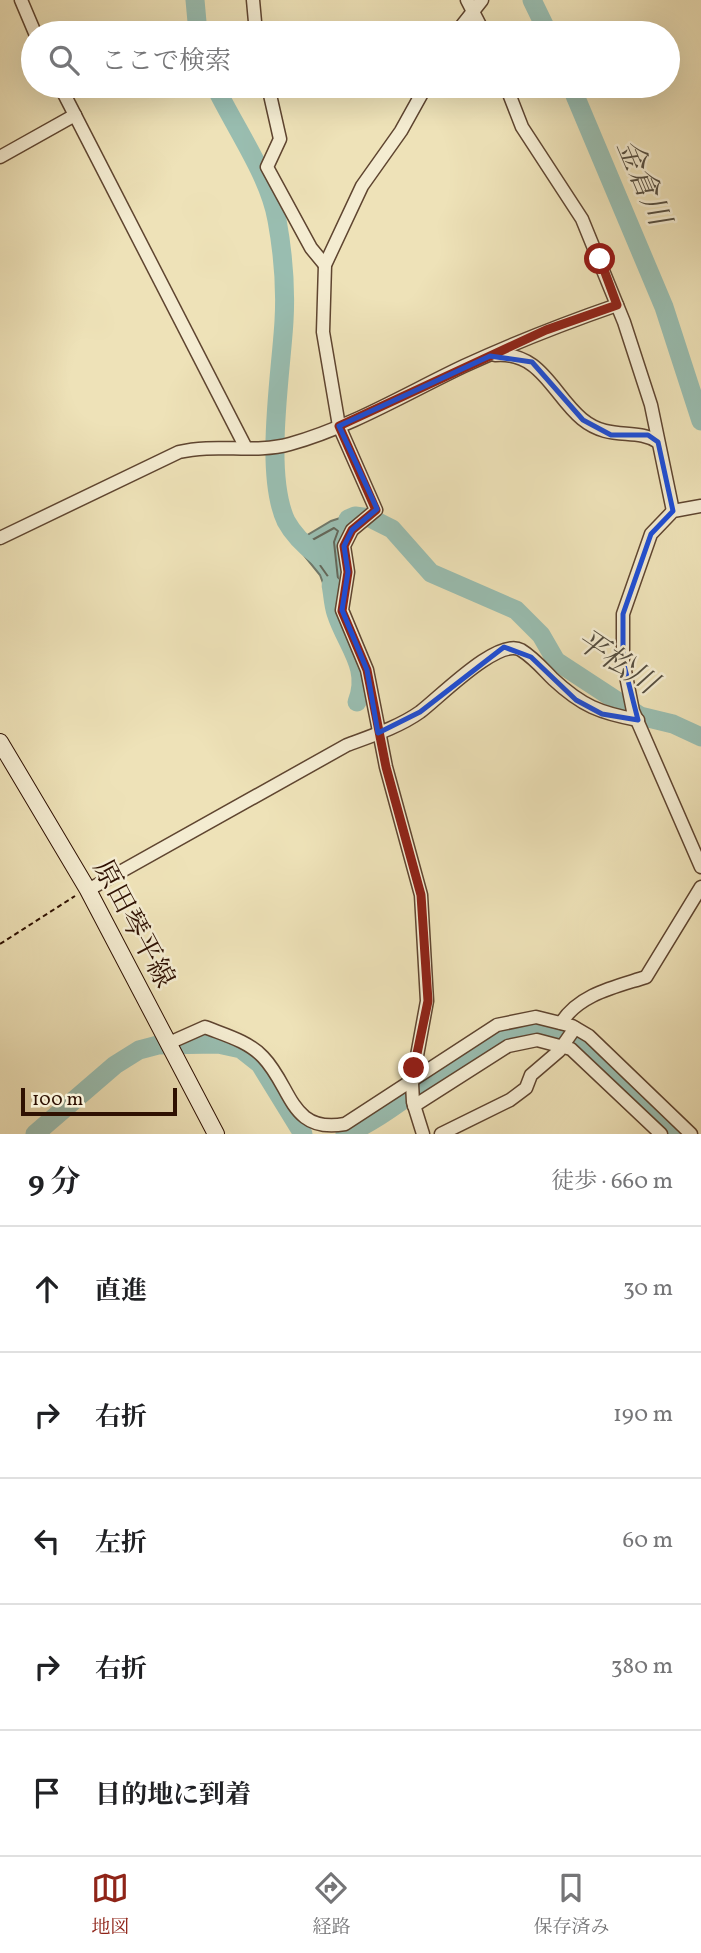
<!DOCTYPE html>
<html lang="ja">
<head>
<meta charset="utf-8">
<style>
  :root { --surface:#fff; --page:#f6f6f6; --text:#202124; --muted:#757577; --line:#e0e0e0; --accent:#8f2418 }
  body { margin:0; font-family:Vollkorn,"Noto Serif JP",serif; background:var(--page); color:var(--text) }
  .scale { position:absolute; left:21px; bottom:18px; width:156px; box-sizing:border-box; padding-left:7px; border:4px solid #2f1102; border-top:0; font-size:19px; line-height:24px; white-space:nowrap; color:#2f1102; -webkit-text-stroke:5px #f4ecd1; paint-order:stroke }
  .stop { position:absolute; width:21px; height:21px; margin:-16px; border:5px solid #8f2418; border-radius:50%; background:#fff }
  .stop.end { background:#8f2418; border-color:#fff; box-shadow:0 2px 7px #0008 }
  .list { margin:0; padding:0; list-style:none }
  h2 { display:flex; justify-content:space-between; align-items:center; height:91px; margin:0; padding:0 28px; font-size:30px }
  h2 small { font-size:23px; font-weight:400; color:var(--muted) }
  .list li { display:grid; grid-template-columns:46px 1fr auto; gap:21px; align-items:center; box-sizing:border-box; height:126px; padding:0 28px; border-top:2px solid var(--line) }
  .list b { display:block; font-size:26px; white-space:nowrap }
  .list em { font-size:23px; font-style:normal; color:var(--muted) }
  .icon { flex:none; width:38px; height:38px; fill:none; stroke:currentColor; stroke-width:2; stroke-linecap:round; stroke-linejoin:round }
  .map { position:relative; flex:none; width:701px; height:1134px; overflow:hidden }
  .search { position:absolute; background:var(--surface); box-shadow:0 7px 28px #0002; left:21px; right:21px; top:21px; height:77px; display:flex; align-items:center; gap:18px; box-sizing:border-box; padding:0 24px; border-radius:38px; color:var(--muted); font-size:26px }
  .sheet { height:721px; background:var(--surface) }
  nav { display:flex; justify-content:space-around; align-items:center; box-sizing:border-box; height:98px; border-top:2px solid var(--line); background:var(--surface); font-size:19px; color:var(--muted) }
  nav a { display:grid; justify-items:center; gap:4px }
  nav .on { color:var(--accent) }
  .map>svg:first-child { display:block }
  .water { fill:#99bdb0; stroke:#6f786a; stroke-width:2 }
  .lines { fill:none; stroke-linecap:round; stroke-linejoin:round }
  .shore { stroke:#646759; stroke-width:2 }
  .river { stroke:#99bdb0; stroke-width:19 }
  .street-casing { stroke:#5f4530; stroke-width:15 }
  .secondary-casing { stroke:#2f1102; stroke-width:18 }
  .path { stroke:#2f1102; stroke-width:2; stroke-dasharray:5 3.5; stroke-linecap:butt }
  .street { stroke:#f4ecd1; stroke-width:12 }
  .secondary { stroke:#f4ecd1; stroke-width:16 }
  .route { stroke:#8f2418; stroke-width:9 }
  .marked { fill:none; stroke:#1d4ed8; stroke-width:5; stroke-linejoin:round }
  .labels { text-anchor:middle; stroke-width:5; stroke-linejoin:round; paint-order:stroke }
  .street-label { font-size:28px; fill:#2f1102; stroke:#f4ecd1 }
  .water-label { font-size:30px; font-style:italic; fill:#544d3f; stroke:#f4ecd1 }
</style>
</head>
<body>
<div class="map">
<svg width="701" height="1134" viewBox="0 0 701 1134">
  <rect width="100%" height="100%" fill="#eee2b8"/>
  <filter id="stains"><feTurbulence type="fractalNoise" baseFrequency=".00286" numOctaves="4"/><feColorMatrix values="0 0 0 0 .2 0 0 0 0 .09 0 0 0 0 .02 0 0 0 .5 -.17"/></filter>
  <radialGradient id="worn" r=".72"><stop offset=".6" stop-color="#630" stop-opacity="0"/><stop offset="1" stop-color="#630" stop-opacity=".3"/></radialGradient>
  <polygon class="water" points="368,509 347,531 345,580 337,610 333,610 320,575 294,543 331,521"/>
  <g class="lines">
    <polygon class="shore" points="334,528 338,531 334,542 338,579 334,585 305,544"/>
    <g class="river">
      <polyline points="195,0 198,33"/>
      <polyline points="532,0 548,33"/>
      <path d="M215,86C235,128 269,175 277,220C283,253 286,287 284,321C281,374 264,474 286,521C294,536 305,546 318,556"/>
      <polyline points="571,86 664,307 701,421"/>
      <polyline points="348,519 355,516 370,518 392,529 431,573 516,610 541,635 556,661 640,716 673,724 701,737"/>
      <path d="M331,585C333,594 333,604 336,613C346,645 371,668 357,702"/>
      <polyline points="35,1134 115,1065 139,1050 158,1045 218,1044 241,1049 260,1064 303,1134"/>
      <path d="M345,1134C411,1110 505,995 578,1041C615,1063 645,1103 675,1134"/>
    </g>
    <defs>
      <g id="street">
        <polyline points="21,0 35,33"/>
        <polyline points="253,0 256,33"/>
        <polyline points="467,0 484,33"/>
        <polyline points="456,33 482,0"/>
        <polyline points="60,86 246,448"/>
        <polyline points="268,86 280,139 267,167 311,248 325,265"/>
        <polyline points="506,86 522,127 582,219 624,322 651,405 673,511"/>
        <polyline points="0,157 75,115"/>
        <path d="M495,355C541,351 553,395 582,419C610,442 635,427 658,442"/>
        <polyline points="701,506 673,511 651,534 623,614 623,661 633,711 701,867"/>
        <path d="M0,538L179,452C216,443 254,454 290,444C351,427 407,393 464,366C514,343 565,323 617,305"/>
        <path d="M88,890L347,745C371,736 399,727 420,712C440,697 498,637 521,650C534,658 543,669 553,679C582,706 600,713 638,720"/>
        <path d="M561,1023C579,994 615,987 646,977L701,887"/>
        <path d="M169,1043L205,1027C225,1035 248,1041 263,1057C292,1087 290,1134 345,1124L497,1025L536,1017L572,1026L589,1036L691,1134"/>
        <polyline points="414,1106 508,1046 537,1040 571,1049 661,1134"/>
        <polyline points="423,1134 413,1102 412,1083 427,1001 421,895 386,767 367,670 342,610 348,572 344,546 352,530 376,510 339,426 323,332 325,265 362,186 401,131 426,86"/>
        <polyline points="441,1134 510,1100 526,1088 531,1075 559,1051 575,1028"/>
      </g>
      <polyline id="secondary" points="0,742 88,890 216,1134"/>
    </defs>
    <use href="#street" class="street-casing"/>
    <use href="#secondary" class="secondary-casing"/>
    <polyline class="path" points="0,944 75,896"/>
    <use href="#street" class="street"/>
    <use href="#secondary" class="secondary"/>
  </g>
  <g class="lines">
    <polyline class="route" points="414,1068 428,1001 421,895 386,767 367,670 342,611 348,572 344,546 352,530 376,510 339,426 546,330 617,305 600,259"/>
  </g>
  <path class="marked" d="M490,356L532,362L583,420L611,435H648L658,442L673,511L651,534L623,614V661L638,720L602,714L576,700L531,657L504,647L420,712L378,733L367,670L342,610L348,572L344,546L352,530L377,509L339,426Z"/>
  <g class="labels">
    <g class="street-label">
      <text transform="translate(135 923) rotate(62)" y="10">原田琴平線</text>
    </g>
    <g class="water-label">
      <text transform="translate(644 182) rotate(67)" y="10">金倉川</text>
      <text transform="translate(617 661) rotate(34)" y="10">平松川</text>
    </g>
  </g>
  <rect width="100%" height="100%" filter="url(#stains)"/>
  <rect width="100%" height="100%" fill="url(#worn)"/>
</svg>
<div class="scale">100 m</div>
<div class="stop" style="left:600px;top:259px"></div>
<div class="stop end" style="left:414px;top:1068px"></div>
<div class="search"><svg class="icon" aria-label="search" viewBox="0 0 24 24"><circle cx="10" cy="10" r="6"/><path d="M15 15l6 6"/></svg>ここで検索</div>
</div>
<section class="sheet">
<h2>9 分<small>徒歩 · 660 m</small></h2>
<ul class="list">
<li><svg class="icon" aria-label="ahead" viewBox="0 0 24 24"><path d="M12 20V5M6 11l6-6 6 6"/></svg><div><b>直進</b></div><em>30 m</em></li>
<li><svg class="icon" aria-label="right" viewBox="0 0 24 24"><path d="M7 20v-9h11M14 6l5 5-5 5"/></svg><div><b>右折</b></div><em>190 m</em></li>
<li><svg class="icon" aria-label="left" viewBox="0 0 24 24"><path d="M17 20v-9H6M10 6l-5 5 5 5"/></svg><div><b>左折</b></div><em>60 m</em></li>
<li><svg class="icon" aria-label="right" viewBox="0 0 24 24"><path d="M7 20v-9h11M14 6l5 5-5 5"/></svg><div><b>右折</b></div><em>380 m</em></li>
<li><svg class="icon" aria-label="arrive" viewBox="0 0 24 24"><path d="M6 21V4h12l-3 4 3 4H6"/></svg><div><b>目的地に到着</b></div></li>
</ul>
</section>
<nav>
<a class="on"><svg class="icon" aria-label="map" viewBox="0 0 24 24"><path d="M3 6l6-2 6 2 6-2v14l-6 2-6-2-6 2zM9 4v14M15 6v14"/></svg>地図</a>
<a><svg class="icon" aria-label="directions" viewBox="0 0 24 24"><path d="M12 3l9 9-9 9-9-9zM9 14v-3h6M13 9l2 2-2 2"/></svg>経路</a>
<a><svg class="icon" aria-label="saved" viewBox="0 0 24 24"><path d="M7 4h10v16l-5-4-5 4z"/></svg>保存済み</a>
</nav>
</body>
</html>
